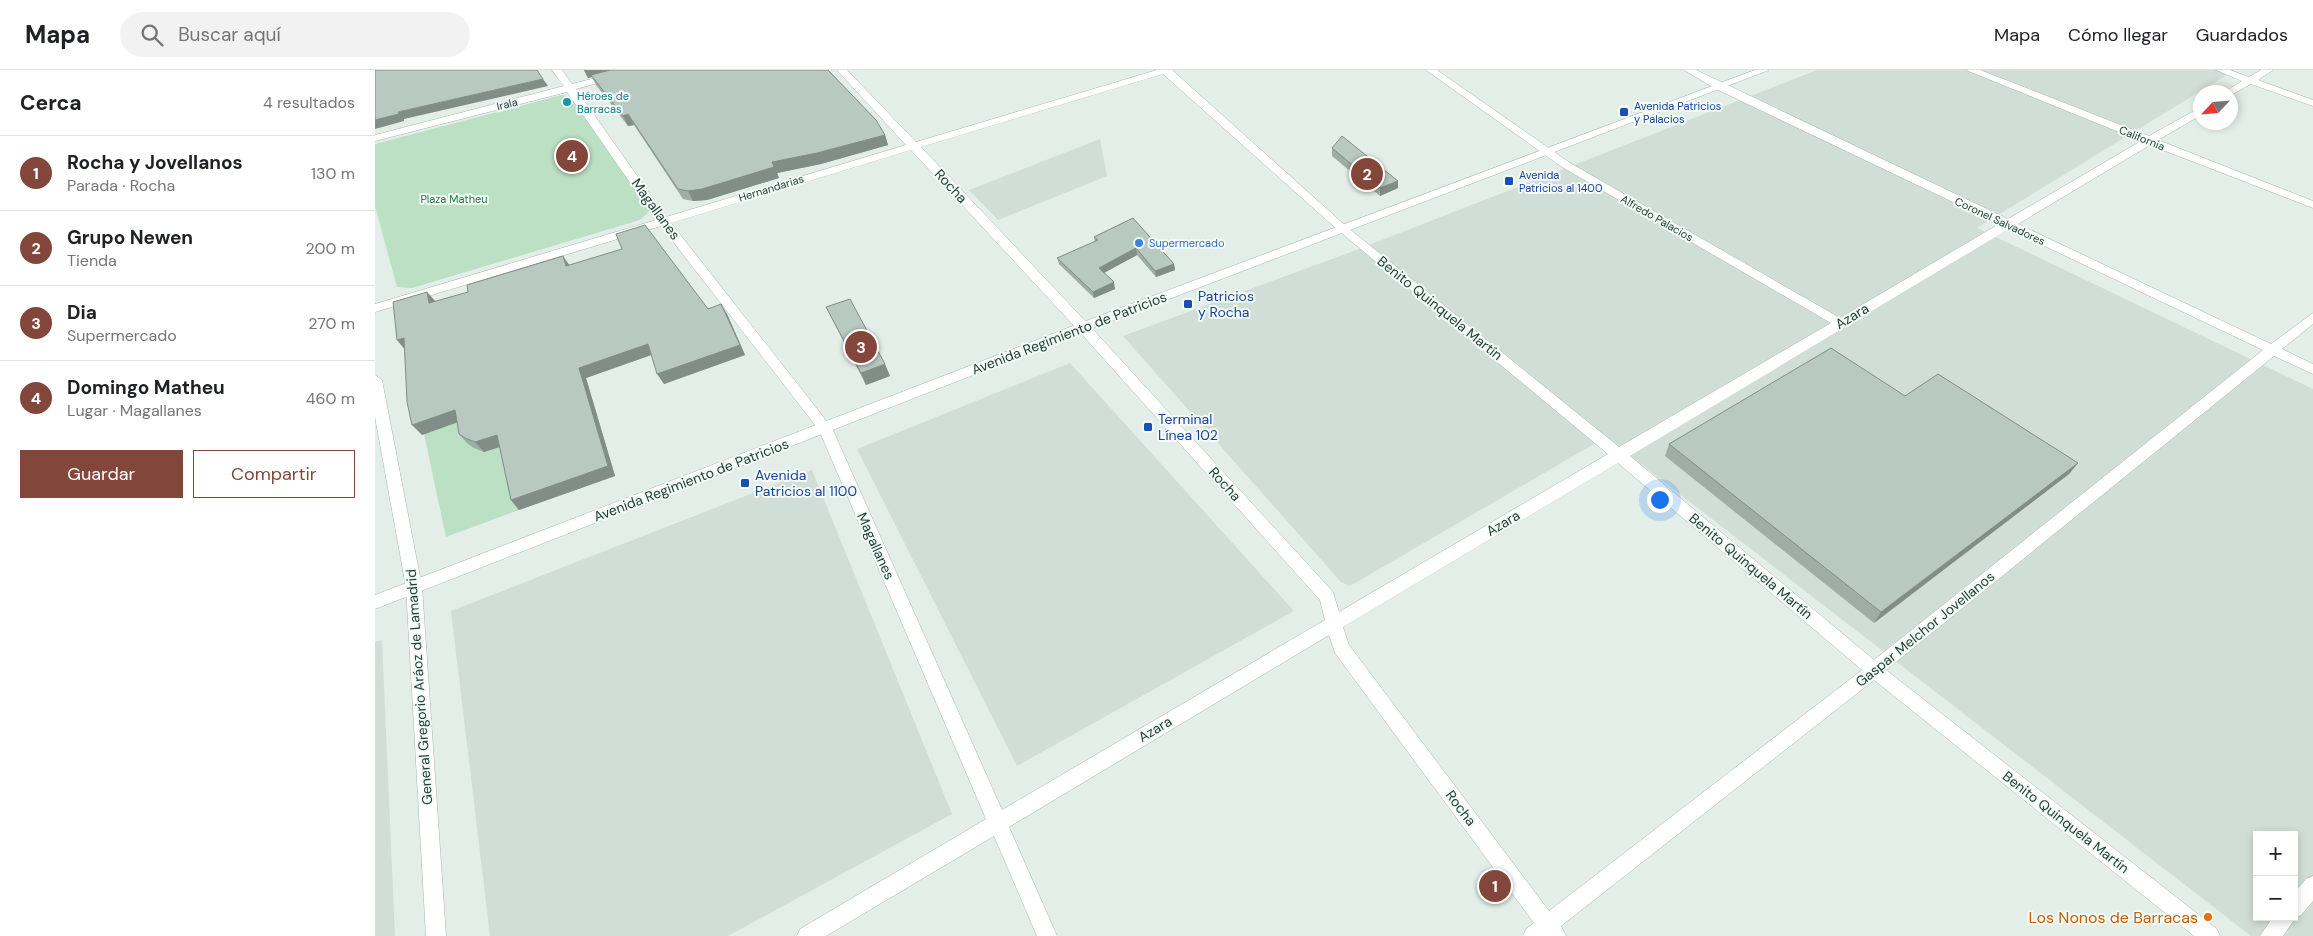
<!DOCTYPE html>
<html lang="es">
<head>
<meta charset="utf-8">
<style>
  :root { --surface:#fff; --page:#f2f2f2; --text:#202124; --muted:#757577; --line:#e0e0e0; --accent:#83463a }
  body { margin:0; font-family:"DM Sans",sans-serif; background:var(--page); color:var(--text) }
  .controls { position:absolute; right:15px; bottom:15px; display:grid; overflow:hidden; border-radius:0px; box-shadow:0 2px 8px #0003 }
  .controls button { width:45px; height:45px; display:grid; place-items:center; padding:0; border:0; border-bottom:1px solid var(--line); background:var(--surface); color:var(--text); font:25px sans-serif }
  .compass { position:absolute; left:1818px; top:15px; width:45px; height:45px; border-radius:50%; background:var(--surface); box-shadow:0 2px 8px #0003; rotate:244deg }
  .you { position:absolute; left:1284px; top:429px; width:18px; height:18px; margin:-12px; border:4px solid #fff; border-radius:50%; background:#1a73e8; box-shadow:0 0 0 8px #1a73e833 }
  .badge { display:grid; place-items:center; width:32px; height:32px; border-radius:50%; background:var(--accent); color:#fff; font-size:16px; font-weight:700 }
  .pin { position:absolute; translate:-50% -50%; border:2px solid #fff; box-shadow:0 1px 5px #0006 }
  .list { margin:0; padding:0; list-style:none }
  h2 { display:flex; justify-content:space-between; align-items:center; height:65px; margin:0; padding:0 20px; font-size:21px }
  h2 small { font-size:16px; font-weight:400; color:var(--muted) }
  .list li { display:grid; grid-template-columns:32px 1fr auto; gap:15px; align-items:center; box-sizing:border-box; height:75px; padding:0 20px; border-top:1px solid var(--line) }
  .list b { display:block; font-size:19px; white-space:nowrap }
  .list p { margin:0; font-size:16px; white-space:nowrap; color:var(--muted) }
  .list em { font-size:16px; font-style:normal; color:var(--muted) }
  .actions { display:flex; gap:10px; padding:15px 20px }
  .actions a { flex:1; padding:11px 0; border:1px solid var(--accent); border-radius:0px; text-align:center; font-size:18px; color:var(--accent) }
  .actions .main { background:var(--accent); color:#fff }
  .icon { flex:none; width:28px; height:28px; fill:none; stroke:currentColor; stroke-width:2; stroke-linecap:round; stroke-linejoin:round }
  .map { position:relative; flex:none; width:1938px; height:866px; overflow:hidden }
  header { display:flex; align-items:center; gap:30px; box-sizing:border-box; height:70px; padding:0 25px; background:var(--surface); border-bottom:1px solid var(--line) }
  header strong { font-size:24px }
  nav { display:flex; gap:28px; margin-inline-start:auto; font-size:18px }
  .search { width:350px; height:45px; background:var(--page); display:flex; align-items:center; gap:12px; box-sizing:border-box; padding:0 18px; border-radius:28px; color:var(--muted); font-size:19px }
  main { display:flex }
  aside { flex:1; background:var(--surface) }
  .map>svg:first-child { display:block }
  .built { fill:#d1ded7; fill-rule:evenodd }
  .green { fill:#bbe0c3 }
  .lines { fill:none; stroke-linecap:round; stroke-linejoin:round }
  .minor-casing { stroke:#a5b7af; stroke-width:1 }
  .secondary-casing { stroke:#a0bab0; stroke-width:1 }
  .minor { fill:#fff; fill-rule:evenodd }
  .secondary { fill:#fff; fill-rule:evenodd }
  .wall { fill:#9eada6 }
  .shaded-wall { fill:#818d87 }
  .building { fill:#b8c9c1; stroke:#818d87 }
  .culture-dot { fill:#0f9aa8; stroke:#f4faf7; stroke-width:2 }
  .transit-dot { fill:#1a4fb4; stroke:#f4faf7; stroke-width:2 }
  .shop-dot { fill:#3f7fe0; stroke:#f4faf7; stroke-width:2 }
  .food-dot { fill:#e8710a; stroke:#f4faf7; stroke-width:2 }
  .labels { text-anchor:middle; stroke-width:4; stroke-linejoin:round; paint-order:stroke }
  .far-culture-label { font-size:11px; fill:#0d838f; stroke:#f4faf7; text-anchor:start }
  .far-street-label { font-size:11px; fill:#214136; stroke:#f4faf7 }
  .far-transit-label { font-size:11px; fill:#164399; stroke:#f4faf7; text-anchor:start }
  .far-park-label { font-size:11px; fill:#287a44; stroke:#f4faf7 }
  .far-shop-label { font-size:11px; fill:#366cbe; stroke:#f4faf7; text-anchor:start }
  .street-label { font-size:14px; fill:#214136; stroke:#f4faf7 }
  .transit-label { font-size:14px; fill:#164399; stroke:#f4faf7; text-anchor:start }
  .near-food-label { font-size:16px; fill:#c56008; stroke:#f4faf7; text-anchor:end }
</style>
</head>
<body>
<header>
<strong>Mapa</strong>
<div class="search"><svg class="icon" aria-label="search" viewBox="0 0 24 24"><circle cx="10" cy="10" r="6"/><path d="M15 15l6 6"/></svg>Buscar aquí</div>
<nav><a>Mapa</a><a>Cómo llegar</a><a>Guardados</a></nav>
</header>
<main>
<aside>
<h2>Cerca<small>4 resultados</small></h2>
<ul class="list">
<li><span class="badge">1</span><div><b>Rocha y Jovellanos</b><p>Parada · Rocha</p></div><em>130 m</em></li>
<li><span class="badge">2</span><div><b>Grupo Newen</b><p>Tienda</p></div><em>200 m</em></li>
<li><span class="badge">3</span><div><b>Dia</b><p>Supermercado</p></div><em>270 m</em></li>
<li><span class="badge">4</span><div><b>Domingo Matheu</b><p>Lugar · Magallanes</p></div><em>460 m</em></li>
</ul>
<div class="actions"><a class="main">Guardar</a><a>Compartir</a></div>
</aside>
<div class="map">
<svg width="1938" height="866" viewBox="0 0 1938 866">
  <rect width="100%" height="100%" fill="#e3eee8"/>
  <g class="built">
    <path d="M1442,0H1860L1602,158L1938,319V866H1876L1231,367L975,516L966,512L748,266L976,182ZM1882,765H1919V847H1882Z"/>
    <polygon points="725,69 732,106 623,150 594,120"/>
    <polygon points="695,293 919,541 642,696 482,379"/>
    <polygon points="437,400 577,744 353,866 115,866 76,541"/>
    <polygon points="7,570 20,866 0,866 0,572"/>
  </g>
  <g class="green">
    <polygon points="187,25 196,27 275,141 265,150 37,218 22,217 0,136 0,74"/>
    <polygon points="89,350 131,375 144,440 71,467 49,364"/>
  </g>
  <g class="lines">
    <defs>
      <g id="minor">
        <path d="M177,0H187L197,14L252,0H269L201,19L291,147L531,75L462,0H472L541,72L782,0H797L972,157L1244,377L1456,253L1187,97L1051,0H1062L1195,93L1465,248L1624,154L1341,19L1309,0H1321L1633,149L1766,71L1591,0H1605L1774,66L1826,37V45L1783,70L1938,131V138L1775,75L1643,154L1896,274L1938,243V254L1907,279L1938,294V304L1899,286L1511,600L1842,859L1845,866H1819L1499,610L1186,856L1191,866H1148L1151,859L1159,853L960,583L954,565L634,757L682,866H662L619,766L451,866H422L425,859L611,749L444,360L286,156L0,242V234L281,150L192,22L0,71V65L189,16ZM788,4L964,161L1233,384L964,542L958,522L713,254L546,77ZM536,80L703,260L945,530L950,550L627,740L457,358L296,153ZM1634,159L1888,280L1499,590L1255,386ZM1243,393L1487,600L1174,841L974,575L968,557Z"/>
        <polygon points="1841,0 1855,0 1874,7 1886,0 1898,0 1883,10 1938,30 1938,36 1876,14 1858,24 1849,22 1867,11"/>
        <polygon points="0,305 7,310 47,517 71,866 51,866 31,517 0,347"/>
        <polygon points="1938,806 1938,831 1926,845 1921,847 1908,866 1885,866 1898,847 1919,847 1919,823 1931,809"/>
      </g>
      <polygon id="secondary" points="1380,0 1394,0 713,260 0,539 0,525 703,254"/>
    </defs>
    <use href="#minor" class="minor-casing"/>
    <use href="#secondary" class="secondary-casing"/>
    <use href="#minor" class="minor"/>
    <use href="#secondary" class="secondary"/>
  </g>
  <g class="wall">
    <polygon points="209,0 453,0 510,65 513,75 446,94 402,103 404,108 332,130 318,131 308,129 259,55 253,56 221,15 217,7 213,8"/>
    <polygon points="957,78 1023,111 1023,118 1005,126 957,86"/>
    <polygon points="758,148 799,194 800,200 781,207 762,185 729,203 740,219 719,228 684,194 682,188 720,172 719,167"/>
    <polygon points="195,195 352,244 370,285 289,314 276,285 211,308 240,406 144,440 136,430 125,377 109,382 99,378 93,374 84,364 82,352 47,365 52,222 60,232"/>
    <polygon points="451,237 515,306 491,315"/>
    <polygon points="1530,326 1703,393 1694,404 1499,553 1290,386 1294,374"/>
  </g>
  <g class="shaded-wall">
    <polygon points="209,0 244,0 213,8"/>
    <polygon points="168,9 173,16 29,49 29,51 0,59 0,50 23,42"/>
    <polygon points="253,44 259,55 253,56 248,46"/>
    <polygon points="510,65 513,75 446,94 402,103 404,108 332,130 318,131 313,121 397,92"/>
    <polygon points="1023,111 1023,118 1005,126 1005,118"/>
    <polygon points="761,178 762,185 725,205 724,198"/>
    <polygon points="188,186 195,196 191,196"/>
    <polygon points="799,194 800,200 781,207 780,201"/>
    <polygon points="739,212 740,219 719,228 718,222"/>
    <polygon points="52,222 61,232 54,233"/>
    <polygon points="346,234 352,244 370,285 289,314 282,304"/>
    <polygon points="29,268 31,281 22,270"/>
    <polygon points="273,274 279,284 211,308 240,406 144,440 136,430 204,298"/>
    <polygon points="510,294 515,306 491,315 486,303"/>
    <polygon points="80,340 89,350 47,365 37,355"/>
    <polygon points="122,365 131,375 109,382 100,372"/>
    <polygon points="1703,393 1694,404 1499,553 1506,542"/>
  </g>
  <g class="building">
    <polygon points="0,0 162,0 168,9 23,42 24,44 0,50"/>
    <polygon points="235,0 453,0 501,50 510,65 442,83 397,92 399,97 327,119 313,121 303,119 253,44 248,46 216,5"/>
    <polygon points="967,66 1023,111 1005,118 957,78"/>
    <polygon points="758,148 799,194 780,201 761,178 724,198 739,212 718,222 682,188 723,170 719,167"/>
    <polygon points="270,155 333,239 346,234 365,275 282,304 273,274 204,298 233,396 136,430 122,365 100,372 90,368 84,364 80,340 37,355 32,332 29,268 22,270 18,232 52,222 54,233 93,222 92,215 188,186 191,196 247,179 241,164"/>
    <polygon points="475,229 510,294 486,303 451,237"/>
    <polygon points="1456,278 1530,326 1563,304 1703,393 1506,542 1294,374"/>
  </g>
  <circle class="culture-dot" cx="192" cy="32" r="5"/>
  <g class="transit-dot">
    <rect x="1244" y="37" width="10" height="10" rx="2.5"/>
    <rect x="1129" y="106" width="10" height="10" rx="2.5"/>
    <rect x="808" y="229" width="10" height="10" rx="2.5"/>
    <rect x="768" y="352" width="10" height="10" rx="2.5"/>
    <rect x="365" y="408" width="10" height="10" rx="2.5"/>
  </g>
  <circle class="shop-dot" cx="764" cy="173" r="5"/>
  <circle class="food-dot" cx="1833" cy="847" r="5"/>
  <g class="labels">
    <g class="far-culture-label">
      <text x="202" y="30">Héroes de<tspan x="202" dy="13">Barracas</tspan></text>
    </g>
    <g class="far-street-label">
      <text transform="translate(132 34) rotate(-14)" y="4">Irala</text>
      <text transform="translate(1767 68) rotate(22)" y="4">California</text>
      <text transform="translate(396 118) rotate(-17)" y="4">Hernandarias</text>
      <text transform="translate(1282 148) rotate(30)" y="4">Alfredo Palacios</text>
      <text transform="translate(1625 151) rotate(25)" y="4">Coronel Salvadores</text>
    </g>
    <g class="far-transit-label">
      <text x="1259" y="40">Avenida Patricios<tspan x="1259" dy="13">y Palacios</tspan></text>
      <text x="1144" y="109">Avenida<tspan x="1144" dy="13">Patricios al 1400</tspan></text>
    </g>
    <g class="far-park-label">
      <text x="79" y="133">Plaza Matheu</text>
    </g>
    <g class="far-shop-label">
      <text x="774" y="177">Supermercado</text>
    </g>
    <g class="street-label">
      <text transform="translate(576 116) rotate(47)" y="5">Rocha</text>
      <text transform="translate(281 139) rotate(54)" y="5">Magallanes</text>
      <text transform="translate(1065 238) rotate(39)" y="5">Benito Quinquela Martín</text>
      <text transform="translate(1477 246) rotate(-31)" y="5">Azara</text>
      <text transform="translate(694 263) rotate(-21)" y="5">Avenida Regimiento de Patricios</text>
      <text transform="translate(316 410) rotate(-21)" y="5">Avenida Regimiento de Patricios</text>
      <text transform="translate(850 414) rotate(48)" y="5">Rocha</text>
      <text transform="translate(1128 453) rotate(-31)" y="5">Azara</text>
      <text transform="translate(501 476) rotate(66)" y="5">Magallanes</text>
      <text transform="translate(1376 496) rotate(40)" y="5">Benito Quinquela Martín</text>
      <text transform="translate(1550 559) rotate(-39)" y="5">Gaspar Melchor Jovellanos</text>
      <text transform="translate(44 617) rotate(-94)" y="5">General Gregorio Aráoz de Lamadrid</text>
      <text transform="translate(780 659) rotate(-31)" y="5">Azara</text>
      <text transform="translate(1086 738) rotate(53)" y="5">Rocha</text>
      <text transform="translate(1691 752) rotate(38)" y="5">Benito Quinquela Martín</text>
    </g>
    <g class="transit-label">
      <text x="823" y="231">Patricios<tspan x="823" dy="16">y Rocha</tspan></text>
      <text x="783" y="354">Terminal<tspan x="783" dy="16">Línea 102</tspan></text>
      <text x="380" y="410">Avenida<tspan x="380" dy="16">Patricios al 1100</tspan></text>
    </g>
    <g class="near-food-label">
      <text x="1823" y="853">Los Nonos de Barracas</text>
    </g>
  </g>
</svg>
<div class="controls">
<button>+</button>
<button>−</button>
</div>
<svg class="compass" viewBox="-18 -18 36 36"><path d="M0-13l5 13h-10z" fill="#e53935"/><path d="M0 13l5-13h-10z" fill="#757577"/></svg>
<div class="you"></div>
<div class="pin badge" style="left:1120px;top:816px">1</div>
<div class="pin badge" style="left:992px;top:104px">2</div>
<div class="pin badge" style="left:486px;top:277px">3</div>
<div class="pin badge" style="left:197px;top:86px">4</div>
</div>
</main>
</body>
</html>
